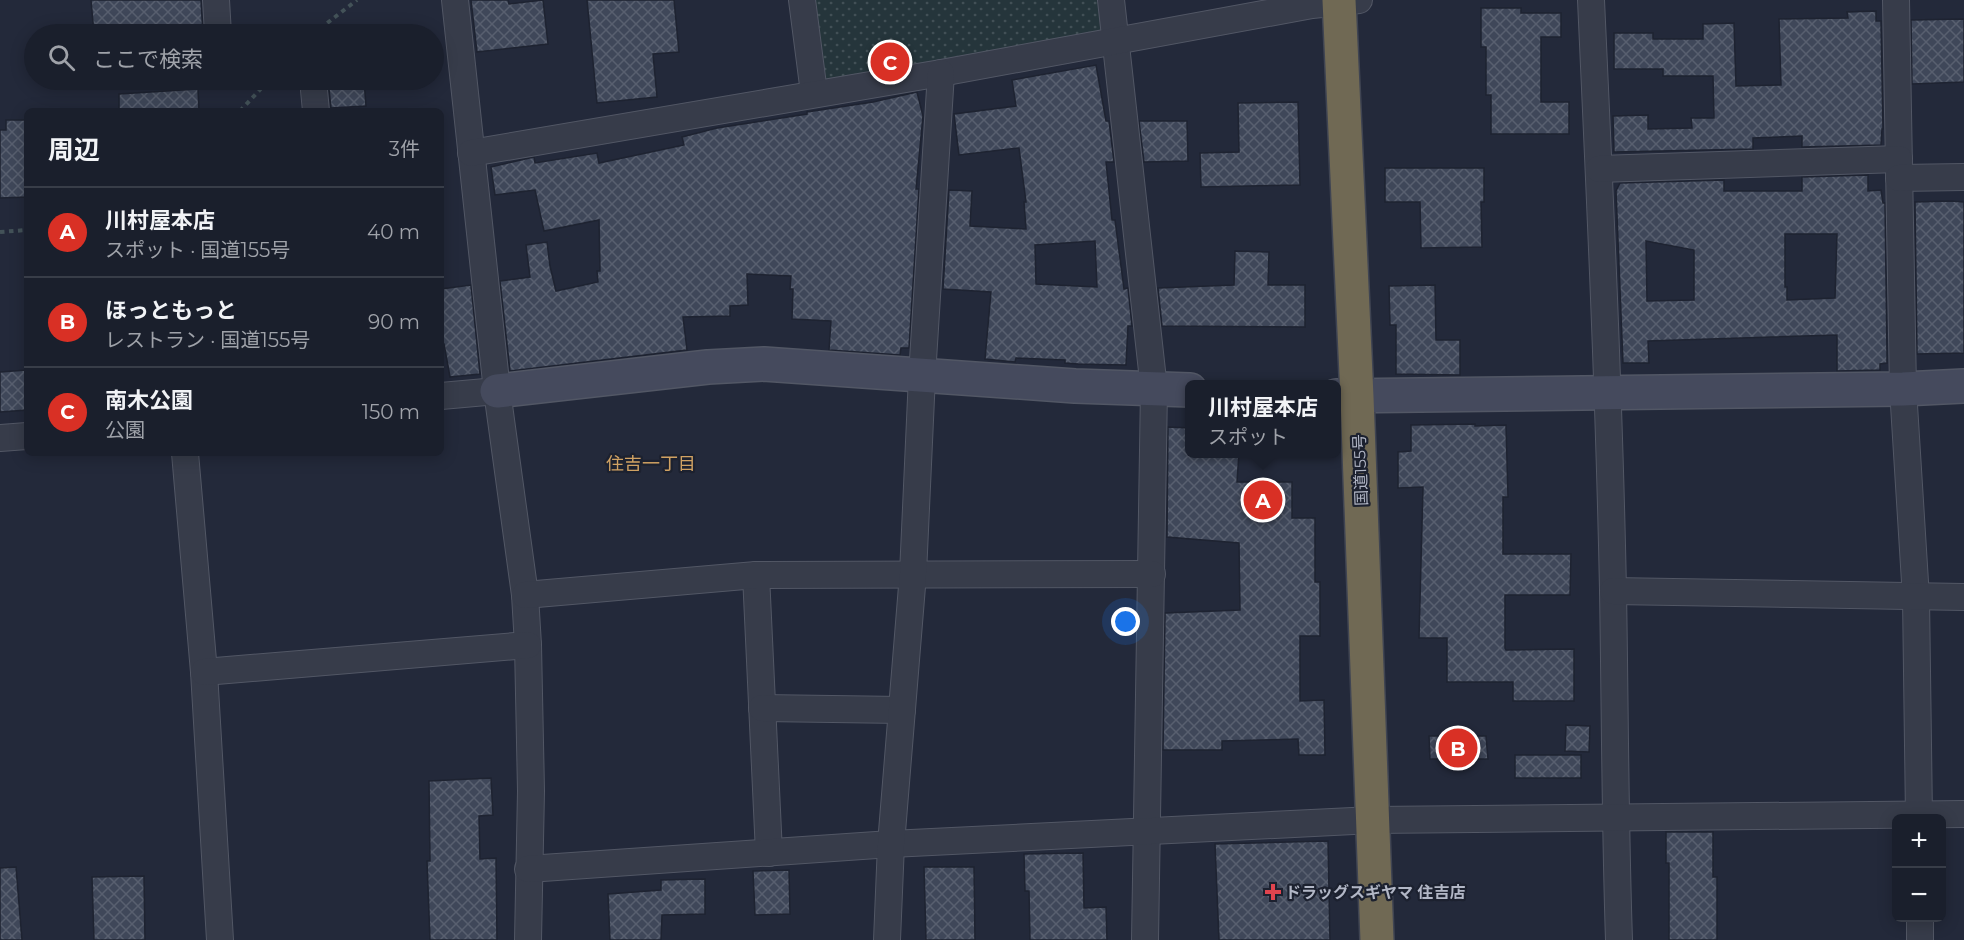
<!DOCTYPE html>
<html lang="ja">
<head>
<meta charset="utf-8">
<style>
  :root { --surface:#1a1f2c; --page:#232734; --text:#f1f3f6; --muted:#9fa2a9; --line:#383d48; --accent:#d93025 }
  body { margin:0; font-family:Montserrat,"Noto Sans JP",sans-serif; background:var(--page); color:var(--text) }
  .controls { position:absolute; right:18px; bottom:18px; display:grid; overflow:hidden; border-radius:9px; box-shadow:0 3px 15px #0003 }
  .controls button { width:54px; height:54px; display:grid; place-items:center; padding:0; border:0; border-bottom:2px solid var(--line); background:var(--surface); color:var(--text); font:30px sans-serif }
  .you { position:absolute; left:1126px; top:622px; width:21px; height:21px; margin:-15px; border:4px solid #fff; border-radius:50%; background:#1a73e8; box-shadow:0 0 0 9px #1a73e833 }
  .badge { display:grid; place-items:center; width:39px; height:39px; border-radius:50%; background:var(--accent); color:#fff; font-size:20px; font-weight:700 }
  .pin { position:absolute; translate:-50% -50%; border:3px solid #fff; box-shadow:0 2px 6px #0006 }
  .popup { position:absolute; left:1185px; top:380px; width:156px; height:78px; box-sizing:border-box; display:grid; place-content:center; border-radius:9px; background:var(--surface); filter:drop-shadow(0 2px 4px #0005); font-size:20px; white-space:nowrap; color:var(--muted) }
  .popup b { font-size:22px; color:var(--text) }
  .popup::after { content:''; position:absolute; left:50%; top:100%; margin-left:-12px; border:12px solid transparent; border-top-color:var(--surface) }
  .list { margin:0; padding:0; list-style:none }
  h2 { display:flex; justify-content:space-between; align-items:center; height:78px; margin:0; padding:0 24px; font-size:26px }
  h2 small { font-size:20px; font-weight:400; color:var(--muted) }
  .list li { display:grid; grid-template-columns:39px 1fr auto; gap:18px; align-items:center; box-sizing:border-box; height:90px; padding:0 24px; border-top:2px solid var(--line) }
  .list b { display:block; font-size:22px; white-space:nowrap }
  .list p { margin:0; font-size:20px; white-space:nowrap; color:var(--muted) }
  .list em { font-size:20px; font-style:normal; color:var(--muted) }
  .icon { flex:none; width:33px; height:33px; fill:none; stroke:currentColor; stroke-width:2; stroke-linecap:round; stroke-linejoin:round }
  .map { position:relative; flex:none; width:1964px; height:940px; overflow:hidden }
  .search { position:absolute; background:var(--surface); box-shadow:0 3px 15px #0003; left:24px; top:24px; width:420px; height:66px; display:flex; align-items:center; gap:15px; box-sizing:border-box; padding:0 21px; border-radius:33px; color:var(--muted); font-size:22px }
  .panel { position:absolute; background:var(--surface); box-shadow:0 3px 15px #0003; left:24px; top:108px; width:420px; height:348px; border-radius:9px }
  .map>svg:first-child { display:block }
  .park { fill:url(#park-dots) }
  .building { fill:url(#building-cross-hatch); stroke:#1e2331; stroke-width:1.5; fill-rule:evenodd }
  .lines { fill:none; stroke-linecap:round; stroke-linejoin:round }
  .street-casing { stroke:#525765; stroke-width:28 }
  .secondary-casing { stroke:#525765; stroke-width:36 }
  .highway-casing { stroke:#3f4452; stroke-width:36 }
  .path { stroke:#435258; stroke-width:4; stroke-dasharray:4.5 4.5; stroke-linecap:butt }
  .street { stroke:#373c4a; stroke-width:26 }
  .secondary { stroke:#454a5d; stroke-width:33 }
  .highway { stroke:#706954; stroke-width:33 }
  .health-dot { fill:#e0444e; stroke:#1c212f; stroke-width:2 }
  .labels { text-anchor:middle; stroke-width:4.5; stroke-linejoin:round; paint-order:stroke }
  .street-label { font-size:16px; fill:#b2b7c6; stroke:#1c212f }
  .poi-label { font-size:16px; font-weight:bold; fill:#b2b7c6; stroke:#1c212f; text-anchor:start }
  .neighbourhood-label { font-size:18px; fill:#d0a263; stroke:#1c212f }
</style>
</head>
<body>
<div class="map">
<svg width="1964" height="940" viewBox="0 0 1964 940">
  <defs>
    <pattern id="park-dots" width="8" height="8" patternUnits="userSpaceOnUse" patternTransform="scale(1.5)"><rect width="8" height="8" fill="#25353b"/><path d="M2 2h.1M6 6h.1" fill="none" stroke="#425056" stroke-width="1.8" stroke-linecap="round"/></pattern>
    <pattern id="building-cross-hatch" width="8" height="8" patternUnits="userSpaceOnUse" patternTransform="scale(1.5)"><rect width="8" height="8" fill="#3f4759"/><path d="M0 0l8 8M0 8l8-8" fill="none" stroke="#585f6f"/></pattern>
  </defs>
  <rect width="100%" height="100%" fill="#23293a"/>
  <polygon class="park" points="807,0 1106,0 1110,37 819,86"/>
  <g class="building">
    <polygon points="91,0 201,0 203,34 94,34"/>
    <polygon points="471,0 508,0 509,4 543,0 548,44 477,52"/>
    <polygon points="587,0 674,0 679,52 653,54 657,97 597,103"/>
    <polygon points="1481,8 1521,8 1521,13 1561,13 1561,37 1541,37 1541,102 1569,102 1569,134 1491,134 1491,95 1486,95 1486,47 1481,47"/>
    <polygon points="1876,11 1876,21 1881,21 1883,129 1882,129 1881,145 1802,147 1802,136 1753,138 1753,149 1614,152 1613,116 1648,115 1648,129 1692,128 1691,118 1714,118 1713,76 1663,76 1663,69 1614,69 1614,33 1653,33 1653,39 1703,39 1703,24 1734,23 1736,86 1781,85 1779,19 1848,18 1847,12"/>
    <polygon points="1964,19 1964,82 1912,84 1911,20"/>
    <path d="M1096,65L1106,121H1109L1114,162H1106L1112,220H1115L1124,289L1128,288L1132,326H1128L1126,365L1078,364L1065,363V360L1016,358L1015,362L985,359L991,292L943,289L949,190L972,191L970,226L1026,229L1024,202H1026L1019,148L959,155L954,114L1016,106L1012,80ZM1095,241L1097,287L1036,284L1035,245Z"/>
    <polygon points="328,80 364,80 366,106 331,108"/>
    <polygon points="198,89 199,111 119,111 119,94"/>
    <polygon points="917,92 923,116 916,189 919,189 909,348 901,348 900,355 829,350 831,321 792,319 793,289 790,289 791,276 747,274 748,305 730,306 730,316 683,317 687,350 510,371 500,281 530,277 526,245 547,242 550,266 556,291 598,282 597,271 600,271 599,220 544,231 535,190 495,195 491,167 534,157 535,163 597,153 599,163 684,145 682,137 717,128 807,114 807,112 873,102"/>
    <polygon points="1298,102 1300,185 1201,187 1200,153 1239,152 1238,103"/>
    <polygon points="6,120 27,120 27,197 0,198 0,130 6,130"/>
    <polygon points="1139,121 1187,121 1188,161 1144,162"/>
    <polygon points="1385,168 1484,168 1484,202 1481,202 1482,247 1421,248 1420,202 1385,202"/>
    <path d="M1868,175V191L1881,190L1883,203H1885L1887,354V363L1880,364V370L1837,371V335L1648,341L1649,363H1623L1616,191L1620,183L1724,180V191H1802V177ZM1785,234H1837L1835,298L1787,300V287H1785ZM1646,241L1694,250V300L1647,301Z"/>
    <polygon points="1951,201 1964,202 1964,353 1917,354 1915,202"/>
    <polygon points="1235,251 1269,252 1268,285 1305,285 1305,327 1162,326 1158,288 1234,285"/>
    <polygon points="471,285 480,374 450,377 444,344 441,344 441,289"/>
    <polygon points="1435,285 1436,340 1460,340 1460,375 1396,374 1396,325 1390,325 1389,286"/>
    <polygon points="27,370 27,410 0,412 0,372"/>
    <polygon points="1475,424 1475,426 1506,425 1508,497 1503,497 1503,554 1571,554 1570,595 1505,595 1505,648 1506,650 1574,649 1574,701 1513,701 1513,682 1447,682 1447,638 1419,638 1423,487 1398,488 1398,452 1411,451 1411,425"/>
    <polygon points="1168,427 1190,428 1190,453 1239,453 1237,482 1292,482 1292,518 1315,518 1315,582 1320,582 1320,636 1300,636 1300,701 1324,700 1325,755 1299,755 1298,739 1222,741 1222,750 1163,750 1165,613 1240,610 1239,543 1167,537"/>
    <polygon points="1566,725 1590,726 1589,752 1565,751"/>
    <polygon points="1429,736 1486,736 1488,759 1430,759"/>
    <rect x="1515" y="755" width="66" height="23"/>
    <polygon points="491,778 493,815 479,816 480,859 496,858 497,940 430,940 427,861 430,861 429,781"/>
    <polygon points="1666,832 1713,832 1713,877 1717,877 1717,940 1669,940 1669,863 1666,863"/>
    <polygon points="1328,841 1330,940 1219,940 1215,844"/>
    <polygon points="1083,853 1084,908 1106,907 1107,940 1030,940 1029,891 1025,891 1024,854"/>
    <polygon points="16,867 22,940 0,940 0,868"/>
    <polygon points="924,867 974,867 975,940 926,940"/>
    <polygon points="789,870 790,914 755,915 753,871"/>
    <polygon points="144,876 145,940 94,940 92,877"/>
    <polygon points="705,879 705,914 662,915 661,940 610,940 608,894 661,890 661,880"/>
  </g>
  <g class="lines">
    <defs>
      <g id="street">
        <polyline points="216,0 218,34"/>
        <polyline points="455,0 497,391 525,595 528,645 531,791 528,940"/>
        <polyline points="802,0 814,93"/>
        <polyline points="1111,0 1154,389 1145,940"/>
        <path d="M1591,0C1600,197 1609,393 1613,590C1615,707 1615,823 1619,940"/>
        <polyline points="1896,0 1903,389 1916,598 1919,818"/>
        <polyline points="313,80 316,111"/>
        <polyline points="471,153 941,73 1312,5 1359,0"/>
        <polyline points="1599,169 1899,159"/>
        <polyline points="1899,178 1964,177"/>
        <polyline points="441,396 497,391"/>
        <polyline points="0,438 27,436"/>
        <polyline points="185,453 204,672 220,940"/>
        <polyline points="756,575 769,853"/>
        <polyline points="1613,591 1964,597"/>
        <polyline points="525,595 756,575 1152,574"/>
        <polyline points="204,672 528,645"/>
        <polyline points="762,708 902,710"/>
        <polyline points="528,869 891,844 1373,820 1964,814"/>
        <polyline points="1920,918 1920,940"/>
        <polyline points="887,940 891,844 913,574 922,376 941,73"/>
      </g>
      <g id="secondary">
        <polyline points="497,391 708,367 764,364 1075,386 1190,390"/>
        <polyline points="1336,396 1903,389 1964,386"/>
      </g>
      <polyline id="highway" points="1339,0 1357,397 1377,940"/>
    </defs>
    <use href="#street" class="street-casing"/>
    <use href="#secondary" class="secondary-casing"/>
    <use href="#highway" class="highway-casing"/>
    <g class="path">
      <polyline points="313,34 357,0"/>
      <polyline points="240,111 269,80"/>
      <polyline points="0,232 27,230"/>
    </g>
    <use href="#street" class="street"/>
    <use href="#secondary" class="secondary"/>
    <use href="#highway" class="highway"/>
  </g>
  <path class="health-dot" d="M1270 883h6v6h6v6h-6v6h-6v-6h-6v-6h6z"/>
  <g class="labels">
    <g class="street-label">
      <text transform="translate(1360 470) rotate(-92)" y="6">国道155号</text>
    </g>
    <g class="poi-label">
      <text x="1285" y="898">ドラッグスギヤマ 住吉店</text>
    </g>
    <g class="neighbourhood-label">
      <text x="651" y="470">住吉一丁目</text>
    </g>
  </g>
</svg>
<div class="controls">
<button>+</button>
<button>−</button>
</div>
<div class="you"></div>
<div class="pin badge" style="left:1263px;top:500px">A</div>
<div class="popup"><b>川村屋本店</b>スポット</div>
<div class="pin badge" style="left:1458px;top:748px">B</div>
<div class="pin badge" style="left:890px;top:62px">C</div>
<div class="search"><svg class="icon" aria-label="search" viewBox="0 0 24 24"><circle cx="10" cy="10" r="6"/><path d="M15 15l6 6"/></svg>ここで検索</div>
<section class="panel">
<h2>周辺<small>3件</small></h2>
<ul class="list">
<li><span class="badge">A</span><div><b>川村屋本店</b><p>スポット · 国道155号</p></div><em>40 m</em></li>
<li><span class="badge">B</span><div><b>ほっともっと</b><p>レストラン · 国道155号</p></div><em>90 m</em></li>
<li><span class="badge">C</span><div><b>南木公園</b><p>公園</p></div><em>150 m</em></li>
</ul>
</section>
</div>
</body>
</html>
